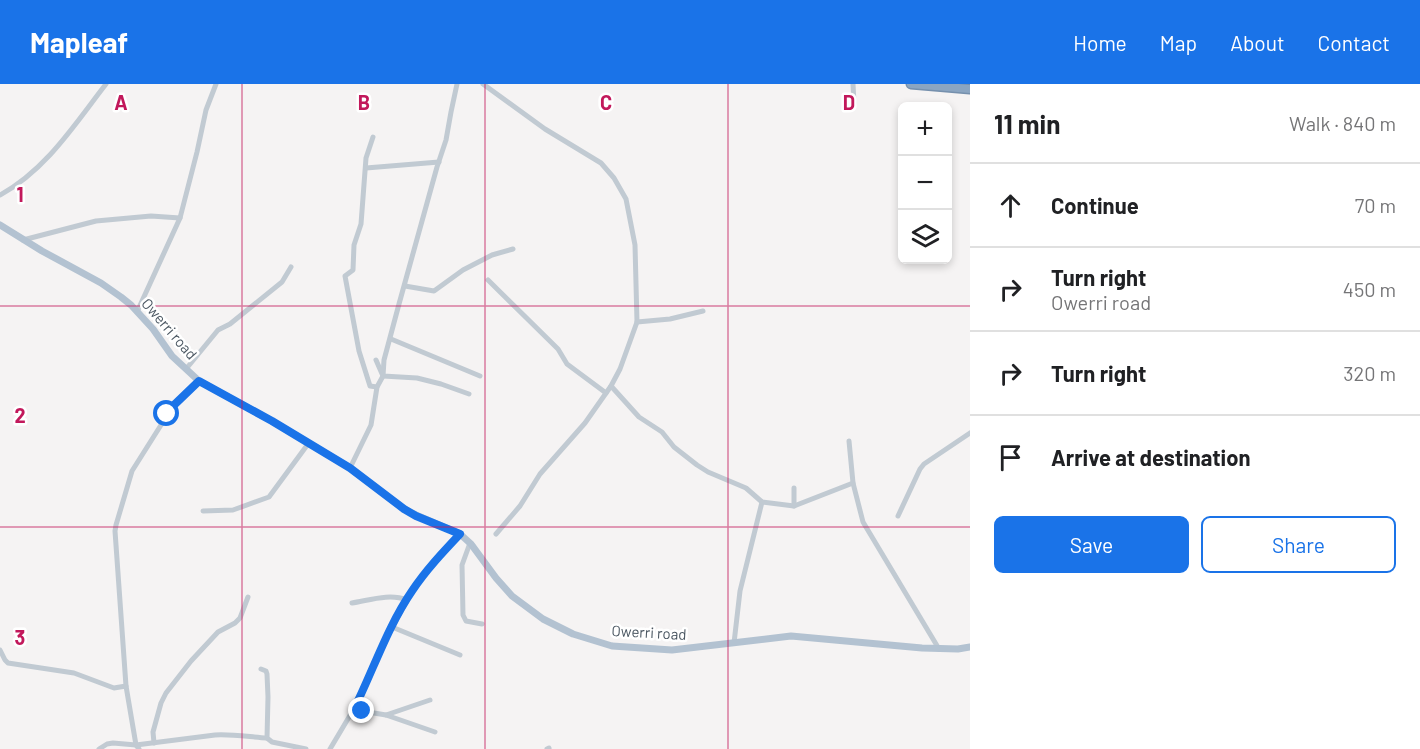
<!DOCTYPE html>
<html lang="en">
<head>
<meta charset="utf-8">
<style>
  :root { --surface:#fff; --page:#f6f6f6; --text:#202124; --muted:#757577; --line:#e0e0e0; --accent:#1a73e8 }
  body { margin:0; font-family:Barlow,sans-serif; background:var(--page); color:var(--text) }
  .controls { position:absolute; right:18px; top:18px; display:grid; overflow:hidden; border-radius:9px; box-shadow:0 3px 9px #0003 }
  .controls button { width:54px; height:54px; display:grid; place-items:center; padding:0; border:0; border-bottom:2px solid var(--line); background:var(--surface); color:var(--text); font:30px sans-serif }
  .stop { position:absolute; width:18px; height:18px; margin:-14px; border:4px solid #1a73e8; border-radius:50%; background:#fff }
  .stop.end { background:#1a73e8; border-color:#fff; box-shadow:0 2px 6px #0008 }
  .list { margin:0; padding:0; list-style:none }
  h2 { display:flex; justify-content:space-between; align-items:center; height:78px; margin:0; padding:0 24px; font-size:26px }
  h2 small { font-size:20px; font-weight:400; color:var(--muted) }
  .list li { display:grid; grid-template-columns:39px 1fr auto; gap:18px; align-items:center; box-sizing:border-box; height:84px; padding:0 24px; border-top:2px solid var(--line) }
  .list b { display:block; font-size:22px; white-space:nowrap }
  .list p { margin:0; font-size:20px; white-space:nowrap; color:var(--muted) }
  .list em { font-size:20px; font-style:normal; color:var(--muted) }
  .actions { display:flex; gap:12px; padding:18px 24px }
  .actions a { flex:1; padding:14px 0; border:2px solid var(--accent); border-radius:9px; text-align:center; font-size:21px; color:var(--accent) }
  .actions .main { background:var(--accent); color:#fff }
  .icon { flex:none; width:33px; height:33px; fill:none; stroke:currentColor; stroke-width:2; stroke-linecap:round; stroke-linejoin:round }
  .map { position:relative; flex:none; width:970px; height:665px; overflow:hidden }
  header { display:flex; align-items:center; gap:36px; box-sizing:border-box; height:84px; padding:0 30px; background:var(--accent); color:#fff }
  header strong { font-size:28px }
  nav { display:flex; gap:33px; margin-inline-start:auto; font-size:21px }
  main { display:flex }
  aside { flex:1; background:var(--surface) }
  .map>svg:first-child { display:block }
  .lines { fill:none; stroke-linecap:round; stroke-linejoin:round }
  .highway-casing { stroke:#7690ad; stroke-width:11 }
  .minor { stroke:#c1cad2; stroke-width:5 }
  .major { stroke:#b3c2d1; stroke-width:7 }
  .highway { stroke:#8ba5c1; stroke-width:8 }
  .route { stroke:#1a73e8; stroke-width:8 }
  .grid { fill:none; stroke:#c2185b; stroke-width:1.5; stroke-opacity:0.55 }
  .labels { text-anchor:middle; stroke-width:5; stroke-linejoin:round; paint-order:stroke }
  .street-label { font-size:15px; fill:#4a5661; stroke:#fff }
  .grid-label { font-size:20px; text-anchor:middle; font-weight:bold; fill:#c2185b; stroke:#fff; stroke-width:5; stroke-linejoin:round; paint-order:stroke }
</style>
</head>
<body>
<header>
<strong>Mapleaf</strong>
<nav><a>Home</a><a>Map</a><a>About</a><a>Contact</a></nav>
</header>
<main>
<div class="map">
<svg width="970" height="665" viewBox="0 0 970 665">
  <rect width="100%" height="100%" fill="#f5f3f3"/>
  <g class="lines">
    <defs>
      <polyline id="highway" points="911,0 970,5"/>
    </defs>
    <use href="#highway" class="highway-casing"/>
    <g class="minor">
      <polyline points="483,0 545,45 601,79 614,94 626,115 635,161 637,238 620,285 611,302 585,339 540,390 520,422 496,450"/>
      <polyline points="853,23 854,19 853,0"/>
      <polyline points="373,53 366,74 361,140 354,161 353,186 345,192 359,267 370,302 377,303"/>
      <polyline points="366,84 439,78"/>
      <path d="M0,111C46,86 75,40 106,0"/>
      <polyline points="23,156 96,137 151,132 180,134"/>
      <polyline points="488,196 558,265 567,280 606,309"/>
      <polyline points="405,202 434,207 463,186 492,171 513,165"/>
      <polyline points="137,228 180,134 197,68 206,26 216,0"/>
      <polyline points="637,238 670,235 703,227"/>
      <polyline points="391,255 480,292"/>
      <polyline points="376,276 383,292 417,294 441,300 469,310"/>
      <polyline points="186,285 218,246 230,240 282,198 291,183"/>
      <polyline points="611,302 639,333 662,348 674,363 697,381 708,388 746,404 762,418 794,422 853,399"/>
      <polyline points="849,357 853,399 863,438 939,565"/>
      <polyline points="350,384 371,341 377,303 383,292 384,276 399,220 437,83 446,56 451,28 457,0"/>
      <polyline points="794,404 794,422"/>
      <polyline points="203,427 233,426 269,413 308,360"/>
      <polyline points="898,432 920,385 924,380 970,349"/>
      <polyline points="470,459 462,481 463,531 466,537 482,540"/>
      <path d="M352,519C370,516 390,509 407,516"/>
      <polyline points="392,543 460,571"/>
      <polyline points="734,559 740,507 762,418"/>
      <polyline points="0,566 5,576 8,579 74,589 114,604 126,602"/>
      <polyline points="261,585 266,587 267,590 268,613 267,654 272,658 306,665"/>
      <polyline points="355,623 362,627 386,631 435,648"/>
      <polyline points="386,631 430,616"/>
      <polyline points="154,659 153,648 161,619 166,609 191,577 218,548 235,539 240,534 248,513"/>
      <path d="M99,665L107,660L113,659L136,661L215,651C232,650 250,653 267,654"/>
      <polyline points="139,665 136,661 126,602 115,447 116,441 132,387 173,322 199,297"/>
      <polyline points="330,665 355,623 387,553 412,507 434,477 460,450"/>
      <polyline points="547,665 549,664"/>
    </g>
    <polyline class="major" points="0,141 42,167 101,199 121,213 131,221 153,245 172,272 199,297 272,337 350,384 404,425 416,431 460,450 471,460 496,494 512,512 543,535 573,550 612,562 672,566 791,552 922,564 958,565 970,563"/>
    <use href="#highway" class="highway"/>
  </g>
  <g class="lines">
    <path class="route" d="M167,330L173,322L199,297L272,337L350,384L404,425L416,432L460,450C443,468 426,486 412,507C388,542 374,584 355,623L362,627"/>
  </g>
  <path class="grid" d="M242,0V665M485,0V665M728,0V665M0,222H970M0,443H970"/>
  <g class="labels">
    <g class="street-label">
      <text transform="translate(169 245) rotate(49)" y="5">Owerri road</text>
      <text transform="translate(649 549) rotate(3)" y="5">Owerri road</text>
    </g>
  </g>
  <g class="grid-label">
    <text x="121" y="26">A</text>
    <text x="364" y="26">B</text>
    <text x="606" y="26">C</text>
    <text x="849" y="26">D</text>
    <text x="20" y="118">1</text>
    <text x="20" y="339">2</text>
    <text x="20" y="561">3</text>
  </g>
</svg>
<div class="controls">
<button>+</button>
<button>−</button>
<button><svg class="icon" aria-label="layers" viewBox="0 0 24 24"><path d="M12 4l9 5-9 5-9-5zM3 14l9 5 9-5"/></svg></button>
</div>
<div class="stop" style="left:167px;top:330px"></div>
<div class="stop end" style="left:362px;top:627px"></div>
</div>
<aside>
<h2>11 min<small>Walk · 840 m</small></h2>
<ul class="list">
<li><svg class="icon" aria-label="ahead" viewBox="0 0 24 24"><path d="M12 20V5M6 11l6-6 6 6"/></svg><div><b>Continue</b></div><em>70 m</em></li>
<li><svg class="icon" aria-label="right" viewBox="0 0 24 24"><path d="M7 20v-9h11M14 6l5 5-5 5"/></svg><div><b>Turn right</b><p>Owerri road</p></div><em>450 m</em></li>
<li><svg class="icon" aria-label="right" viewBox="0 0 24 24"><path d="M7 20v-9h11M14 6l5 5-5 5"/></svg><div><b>Turn right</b></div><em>320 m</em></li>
<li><svg class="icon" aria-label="arrive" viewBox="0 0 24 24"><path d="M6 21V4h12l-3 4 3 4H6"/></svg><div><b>Arrive at destination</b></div></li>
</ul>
<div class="actions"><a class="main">Save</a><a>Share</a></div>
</aside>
</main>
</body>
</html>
